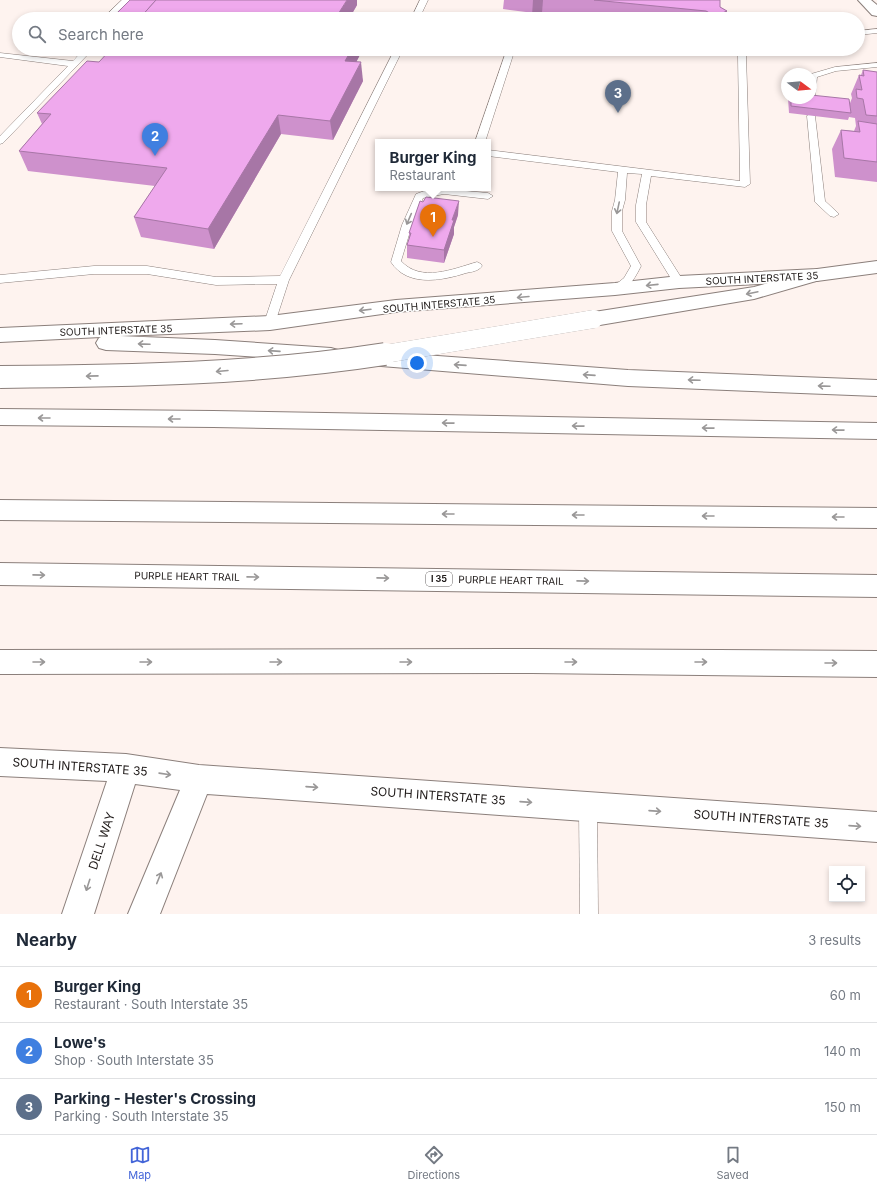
<!DOCTYPE html>
<html lang="en">
<head>
<meta charset="utf-8">
<style>
  :root { --surface:#fff; --page:#f6f6f7; --text:#1f2937; --muted:#747a83; --line:#e0e1e3; --accent:#4365d8 }
  body { margin:0; font-family:Inter,sans-serif; background:var(--page); color:var(--text) }
  .controls { position:absolute; right:12px; bottom:12px; display:grid; overflow:hidden; border-radius:0px; box-shadow:0 2px 6px #0003 }
  .controls button { width:36px; height:36px; display:grid; place-items:center; padding:0; border:0; border-bottom:1px solid var(--line); background:var(--surface); color:var(--text); font:20px sans-serif }
  .compass { position:absolute; left:781px; top:68px; width:36px; height:36px; border-radius:50%; background:var(--surface); box-shadow:0 2px 6px #0003; rotate:106deg }
  .you { position:absolute; left:417px; top:363px; width:14px; height:14px; margin:-10px; border:3px solid #fff; border-radius:50%; background:#1a73e8; box-shadow:0 0 0 6px #1a73e833 }
  .badge { display:grid; place-items:center; width:26px; height:26px; border-radius:50%; background:var(--accent); color:#fff; font-size:13px; font-weight:700 }
  .pin { position:absolute; translate:-50% -33px; filter:drop-shadow(0 1px 2px #0008) }
  .pin::after { content:''; position:absolute; top:21px; width:14px; height:12px; background:inherit; clip-path:polygon(0 0,100% 0,50% 100%) }
  .popup { position:absolute; left:375px; top:139px; width:116px; height:52px; box-sizing:border-box; display:grid; place-content:center; border-radius:0px; background:var(--surface); filter:drop-shadow(0 1px 3px #0005); font-size:13px; white-space:nowrap; color:var(--muted) }
  .popup b { font-size:15px; color:var(--text) }
  .popup::after { content:''; position:absolute; left:50%; top:100%; margin-left:-8px; border:8px solid transparent; border-top-color:var(--surface) }
  .list { margin:0; padding:0; list-style:none }
  h2 { display:flex; justify-content:space-between; align-items:center; height:52px; margin:0; padding:0 16px; font-size:17px }
  h2 small { font-size:13px; font-weight:400; color:var(--muted) }
  .list li { display:grid; grid-template-columns:26px 1fr auto; gap:12px; align-items:center; box-sizing:border-box; height:56px; padding:0 16px; border-top:1px solid var(--line) }
  .list b { display:block; font-size:15px; white-space:nowrap }
  .list p { margin:0; font-size:13px; white-space:nowrap; color:var(--muted) }
  .list em { font-size:13px; font-style:normal; color:var(--muted) }
  .icon { flex:none; width:22px; height:22px; fill:none; stroke:currentColor; stroke-width:2; stroke-linecap:round; stroke-linejoin:round }
  .map { position:relative; flex:none; width:877px; height:914px; overflow:hidden }
  .search { position:absolute; background:var(--surface); box-shadow:0 2px 6px #0003; left:12px; right:12px; top:12px; height:44px; display:flex; align-items:center; gap:10px; box-sizing:border-box; padding:0 14px; border-radius:22px; color:var(--muted); font-size:15px }
  .sheet { height:220px; background:var(--surface) }
  nav { display:flex; justify-content:space-around; align-items:center; box-sizing:border-box; height:56px; border-top:1px solid var(--line); background:var(--surface); font-size:11px; color:var(--muted) }
  nav a { display:grid; justify-items:center; gap:2px }
  nav .on { color:var(--accent) }
  .map>svg:first-child { display:block }
  .lines { fill:none; stroke-linecap:round; stroke-linejoin:round }
  .lane-casing { stroke:#8b7f7b; stroke-width:1 }
  .secondary-casing { stroke:#8b7f7b; stroke-width:2 }
  .highway-casing { stroke:#8b7f7b; stroke-width:2 }
  .lane { fill:#fff; fill-rule:evenodd }
  .secondary { fill:#fff; fill-rule:evenodd }
  .highway { fill:#fff; fill-rule:evenodd }
  .highway-bridge-far1-casing { stroke:#8b7f7b; stroke-width:18; stroke-linecap:butt }
  .highway-bridge-casing { stroke:#8b7f7b; stroke-width:24; stroke-linecap:butt }
  .highway-bridge-far1 { stroke:#fff; stroke-width:18 }
  .highway-bridge { stroke:#fff; stroke-width:22 }
  .wall { fill:#ce91cc }
  .shaded-wall { fill:#a776a6 }
  .building { fill:#efa9ed; stroke:#a776a6 }
  .oneway { stroke:#9a9898 }
  .labels { text-anchor:middle; stroke-width:3; stroke-linejoin:round; paint-order:stroke }
  .shield { fill:#fff; stroke:#625f5e; stroke-width:1 }
  .shield-label { font-size:9px; font-weight:bold; fill:#1f1a19 }
  .street-label { font-size:10px; fill:#1f1a19; stroke:#fff }
  .near-street-label { font-size:12px; fill:#1f1a19; stroke:#fff }
</style>
</head>
<body>
<div class="map">
<svg width="877" height="914" viewBox="0 0 877 914">
  <rect width="100%" height="100%" fill="#fef3ef"/>
  <g class="lines">
    <defs>
      <g id="lane">
        <polygon points="122,0 130,0 110,19 102,19"/>
        <polygon points="420,0 428,0 419,19 411,19"/>
        <polygon points="877,29 877,33 858,35 858,31"/>
        <polygon points="84,49 93,49 3,143 0,144 0,136 68,66 0,57 0,53 73,61"/>
        <polygon points="395,49 403,49 289,280 274,326 266,326 264,323 277,284 216,285 147,274 94,274 0,283 0,275 94,266 147,266 216,277 280,276"/>
        <polygon points="507,49 515,49 485,142 475,142"/>
        <path d="M725,49H736L746,55L750,184L745,187L651,176L646,205V222L684,282L683,285H675L636,222V205L642,174L627,173L625,200L622,211V231L641,266C636,276 626,296 611,292L610,289L624,278L631,266L612,231V211L615,200L618,172L488,156V150L740,181L738,56Z"/>
        <polygon points="877,63 877,67 836,71 817,77 815,97 811,100 807,98 811,98 811,74 835,67"/>
        <polygon points="811,113 815,116 825,201 839,214 834,217 830,216 815,202 807,116"/>
        <path d="M444,189L488,193L493,196L488,199L444,194L423,198L412,225L401,261C421,283 453,269 477,262L481,264L482,266C479,271 471,272 466,273C441,281 407,287 391,262L402,225L416,194L427,190Z"/>
        <polygon points="588,798 594,801 597,807 598,914 580,914 579,807 582,801"/>
      </g>
      <g id="secondary">
        <polygon points="858,0 871,0 877,5 877,16 872,15"/>
        <polygon points="877,261 877,273 817,281 679,288 615,295 396,312 270,330 120,336 215,340 331,348 338,350 341,355 338,360 331,362 215,354 106,350 99,348 96,343 99,338 101,337 0,342 0,328 270,316 396,300 615,283 679,276 817,269"/>
        <polygon points="369,351 628,370 877,380 877,396 628,386 369,365 362,363 359,358 362,353"/>
        <polygon points="0,748 126,754 199,765 877,812 877,842 207,794 160,914 128,914 180,790 135,784 94,914 62,914 107,781 0,776"/>
      </g>
      <g id="highway">
        <polygon points="817,269 823,271 826,275 823,279 754,299 594,326 587,324 584,319 587,314 594,312 754,287"/>
        <polygon points="0,409 213,411 877,423 877,439 213,427 0,425"/>
        <polygon points="0,500 877,508 877,528 0,520"/>
        <polygon points="0,563 877,575 877,597 0,585"/>
        <polygon points="532,649 877,651 877,677 532,673 0,674 0,650"/>
      </g>
    </defs>
    <use href="#lane" class="lane-casing"/>
    <use href="#secondary" class="secondary-casing"/>
    <use href="#highway" class="highway-casing"/>
    <use href="#lane" class="lane"/>
    <use href="#secondary" class="secondary"/>
    <use href="#highway" class="highway"/>
    <defs>
      <polyline id="highway-bridge-far1" points="379,355 594,319"/>
      <path id="highway-bridge" d="M0,377C129,376 257,374 385,354"/>
    </defs>
    <use href="#highway-bridge-far1" class="highway-bridge-far1-casing"/>
    <use href="#highway-bridge" class="highway-bridge-casing"/>
    <use href="#highway-bridge-far1" class="highway-bridge-far1"/>
    <use href="#highway-bridge" class="highway-bridge"/>
  </g>
  <g class="wall">
    <polygon points="504,0 720,0 720,7 727,11 725,19 598,19 542,13 532,16 526,12 503,9"/>
    <polygon points="357,5 349,19 118,19 116,14"/>
    <polygon points="363,49 356,62 363,81 333,140 281,134 214,249 141,237 134,217 155,186 28,171 19,151 42,124 37,113 99,62"/>
    <polygon points="863,70 877,72 877,182 835,177 832,149 841,130 854,131 856,126 855,118 849,117 848,120 789,113 788,98 811,98 850,103 852,98 851,94 859,75 861,75"/>
    <polygon points="458,215 454,227 454,234 444,263 407,258 407,245 409,239 409,233"/>
  </g>
  <g class="shaded-wall">
    <polygon points="347,0 357,0 357,5 349,19 335,19"/>
    <polygon points="533,0 543,0 542,13 532,16"/>
    <polygon points="727,11 725,19 714,19 715,16"/>
    <polygon points="352,49 363,49 347,80 345,61"/>
    <polygon points="361,62 363,81 333,140 330,121"/>
    <polygon points="278,115 281,134 214,249 208,229"/>
    <polygon points="459,201 458,215 454,227 454,234 444,263 444,250 452,220"/>
  </g>
  <g class="building">
    <polygon points="130,0 156,0 141,17 116,14"/>
    <polygon points="156,0 347,0 335,19 139,19"/>
    <polygon points="594,0 720,0 720,7 727,11 715,16 706,11"/>
    <polygon points="111,49 352,49 345,61 361,62 330,121 278,115 208,229 134,217 167,168 19,151 51,114 37,113 87,61 99,62"/>
    <polygon points="863,70 877,72 877,116 866,115 863,99 857,98 856,89 862,90 859,75 864,76"/>
    <polygon points="811,95 849,99 851,113 791,106 791,98 811,98"/>
    <polygon points="858,121 877,124 877,162 844,158 841,130 860,132"/>
    <polygon points="426,197 459,201 452,220 454,220 444,250 407,245 411,233 409,233 420,201 423,202"/>
  </g>
  <defs><path id="oneway-shaft" d="M-6 0H5M1.5-3L5.5 0L1.5 3" fill="none" stroke-width="1.6" stroke-linecap="round" stroke-linejoin="round"/></defs>
  <g class="oneway">
    <use href="#oneway-shaft" transform="translate(618 208) rotate(102)"/>
    <use href="#oneway-shaft" transform="translate(409 219) rotate(113)"/>
    <use href="#oneway-shaft" transform="translate(652 285) rotate(174)"/>
    <use href="#oneway-shaft" transform="translate(752 293) rotate(168)"/>
    <use href="#oneway-shaft" transform="translate(523 297) rotate(175)"/>
    <use href="#oneway-shaft" transform="translate(365 310) rotate(173)"/>
    <use href="#oneway-shaft" transform="translate(236 324) rotate(178)"/>
    <use href="#oneway-shaft" transform="translate(144 344) rotate(-178)"/>
    <use href="#oneway-shaft" transform="translate(274 351) rotate(-176)"/>
    <use href="#oneway-shaft" transform="translate(460 365) rotate(-176)"/>
    <use href="#oneway-shaft" transform="translate(222 371) rotate(175)"/>
    <use href="#oneway-shaft" transform="translate(589 375) rotate(-176)"/>
    <use href="#oneway-shaft" transform="translate(92 376) rotate(179)"/>
    <use href="#oneway-shaft" transform="translate(694 380) rotate(-178)"/>
    <use href="#oneway-shaft" transform="translate(824 386) rotate(-178)"/>
    <use href="#oneway-shaft" transform="translate(44 418) rotate(-180)"/>
    <use href="#oneway-shaft" transform="translate(174 419) rotate(-180)"/>
    <use href="#oneway-shaft" transform="translate(448 423) rotate(-179)"/>
    <use href="#oneway-shaft" transform="translate(578 426) rotate(-179)"/>
    <use href="#oneway-shaft" transform="translate(708 428) rotate(-179)"/>
    <use href="#oneway-shaft" transform="translate(838 430) rotate(-179)"/>
    <use href="#oneway-shaft" transform="translate(448 514) rotate(-180)"/>
    <use href="#oneway-shaft" transform="translate(578 515) rotate(-180)"/>
    <use href="#oneway-shaft" transform="translate(708 516) rotate(-180)"/>
    <use href="#oneway-shaft" transform="translate(838 517) rotate(-180)"/>
    <use href="#oneway-shaft" transform="translate(39 575) rotate(1)"/>
    <use href="#oneway-shaft" transform="translate(253 577) rotate(1)"/>
    <use href="#oneway-shaft" transform="translate(383 578) rotate(1)"/>
    <use href="#oneway-shaft" transform="translate(583 581) rotate(1)"/>
    <use href="#oneway-shaft" transform="translate(39 662)"/>
    <use href="#oneway-shaft" transform="translate(146 662)"/>
    <use href="#oneway-shaft" transform="translate(276 662)"/>
    <use href="#oneway-shaft" transform="translate(406 662)"/>
    <use href="#oneway-shaft" transform="translate(571 662)"/>
    <use href="#oneway-shaft" transform="translate(701 662)"/>
    <use href="#oneway-shaft" transform="translate(831 663)"/>
    <use href="#oneway-shaft" transform="translate(165 774) rotate(8)"/>
    <use href="#oneway-shaft" transform="translate(312 787) rotate(4)"/>
    <use href="#oneway-shaft" transform="translate(526 802) rotate(4)"/>
    <use href="#oneway-shaft" transform="translate(655 811) rotate(4)"/>
    <use href="#oneway-shaft" transform="translate(855 826) rotate(4)"/>
    <use href="#oneway-shaft" transform="translate(159 878) rotate(-68)"/>
    <use href="#oneway-shaft" transform="translate(88 885) rotate(108)"/>
  </g>
  <g class="labels">
    <rect class="shield" x="426" y="572" width="26" height="14" rx="3"/>
    <g class="shield-label">
      <text x="439" y="582">I 35</text>
    </g>
    <g class="street-label">
      <text transform="translate(762 278) rotate(-3)" y="4">SOUTH INTERSTATE 35</text>
      <text transform="translate(439 304) rotate(-5)" y="4">SOUTH INTERSTATE 35</text>
      <text transform="translate(116 330) rotate(-2)" y="4">SOUTH INTERSTATE 35</text>
      <text transform="translate(187 576) rotate(1)" y="4">PURPLE HEART TRAIL</text>
      <text transform="translate(511 580) rotate(1)" y="4">PURPLE HEART TRAIL</text>
    </g>
    <g class="near-street-label">
      <text transform="translate(80 767) rotate(4)" y="4">SOUTH INTERSTATE 35</text>
      <text transform="translate(438 796) rotate(4)" y="4">SOUTH INTERSTATE 35</text>
      <text transform="translate(761 819) rotate(4)" y="4">SOUTH INTERSTATE 35</text>
      <text transform="translate(102 841) rotate(-72)" y="4">DELL WAY</text>
    </g>
  </g>
</svg>
<div class="controls">
<button><svg class="icon" aria-label="locate" viewBox="0 0 24 24"><circle cx="12" cy="12" r="6"/><path d="M12 2v4M12 18v4M2 12h4M18 12h4"/></svg></button>
</div>
<svg class="compass" viewBox="-18 -18 36 36"><path d="M0-13l5 13h-10z" fill="#e53935"/><path d="M0 13l5-13h-10z" fill="#747a83"/></svg>
<div class="you"></div>
<div class="pin badge" style="left:433px;top:237px;background:#e8710a">1</div>
<div class="popup"><b>Burger King</b>Restaurant</div>
<div class="pin badge" style="left:155px;top:156px;background:#3f7fe0">2</div>
<div class="pin badge" style="left:618px;top:113px;background:#5c6f8a">3</div>
<div class="search"><svg class="icon" aria-label="search" viewBox="0 0 24 24"><circle cx="10" cy="10" r="6"/><path d="M15 15l6 6"/></svg>Search here</div>
</div>
<section class="sheet">
<h2>Nearby<small>3 results</small></h2>
<ul class="list">
<li><span class="badge" style="background:#e8710a">1</span><div><b>Burger King</b><p>Restaurant · South Interstate 35</p></div><em>60 m</em></li>
<li><span class="badge" style="background:#3f7fe0">2</span><div><b>Lowe's</b><p>Shop · South Interstate 35</p></div><em>140 m</em></li>
<li><span class="badge" style="background:#5c6f8a">3</span><div><b>Parking - Hester's Crossing</b><p>Parking · South Interstate 35</p></div><em>150 m</em></li>
</ul>
</section>
<nav>
<a class="on"><svg class="icon" aria-label="map" viewBox="0 0 24 24"><path d="M3 6l6-2 6 2 6-2v14l-6 2-6-2-6 2zM9 4v14M15 6v14"/></svg>Map</a>
<a><svg class="icon" aria-label="directions" viewBox="0 0 24 24"><path d="M12 3l9 9-9 9-9-9zM9 14v-3h6M13 9l2 2-2 2"/></svg>Directions</a>
<a><svg class="icon" aria-label="saved" viewBox="0 0 24 24"><path d="M7 4h10v16l-5-4-5 4z"/></svg>Saved</a>
</nav>
</body>
</html>
